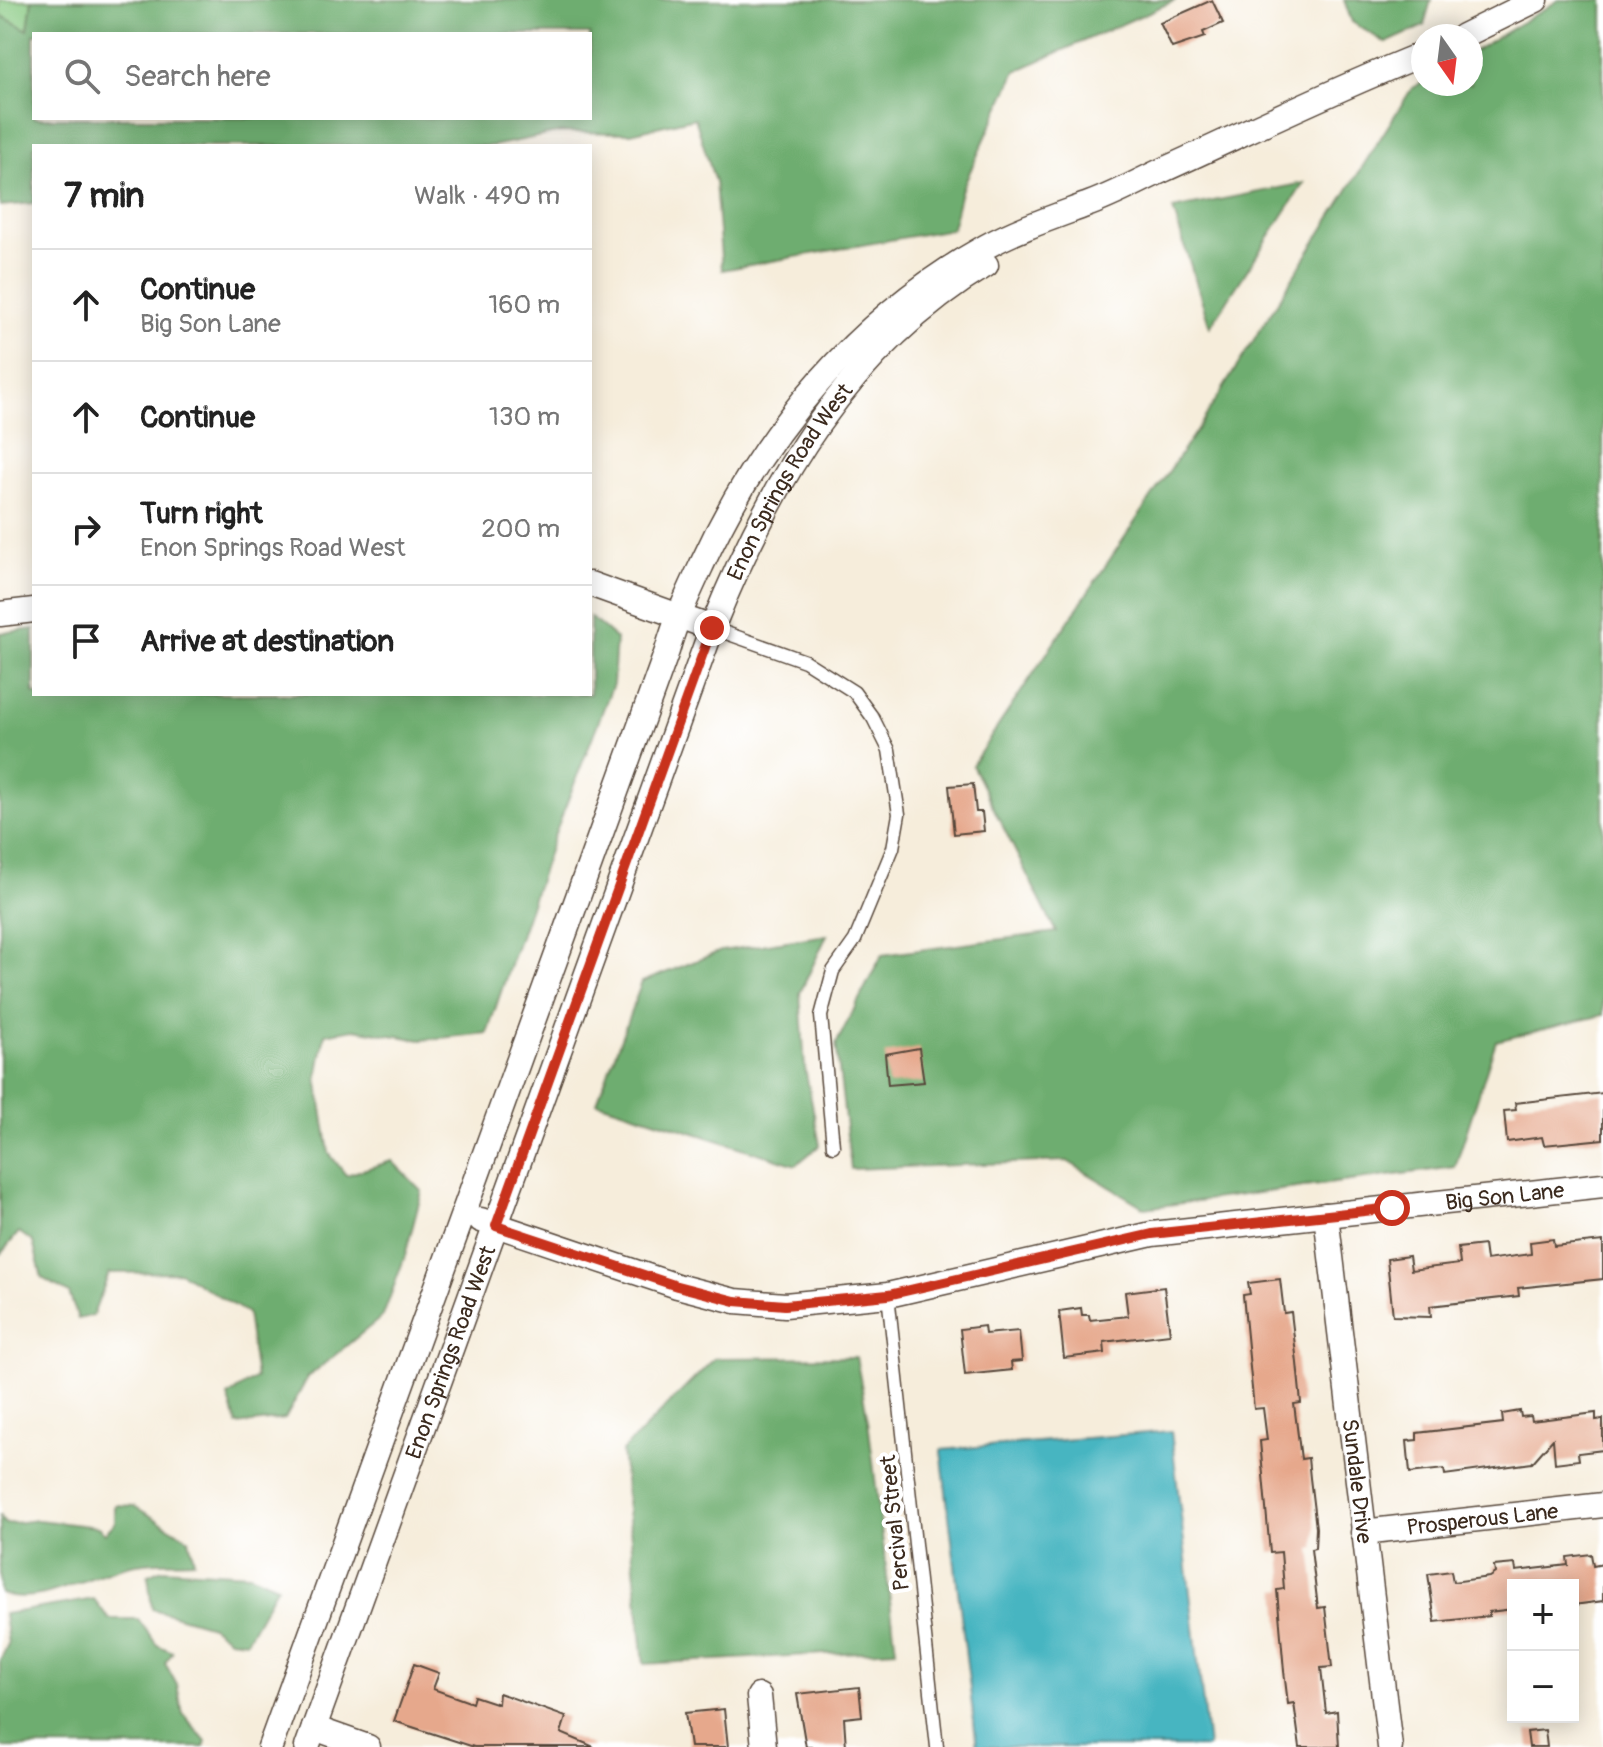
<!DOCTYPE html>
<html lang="en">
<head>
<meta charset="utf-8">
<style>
  :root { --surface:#fff; --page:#f6f6f6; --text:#222; --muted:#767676; --line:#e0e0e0 }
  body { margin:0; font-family:Pangolin,sans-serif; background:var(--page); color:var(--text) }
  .controls { position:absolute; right:24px; bottom:24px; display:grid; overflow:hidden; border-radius:0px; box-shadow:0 4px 20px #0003 }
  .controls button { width:72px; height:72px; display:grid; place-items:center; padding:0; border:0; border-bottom:2px solid var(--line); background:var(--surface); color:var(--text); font:40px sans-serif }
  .compass { position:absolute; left:1411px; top:24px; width:72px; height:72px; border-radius:50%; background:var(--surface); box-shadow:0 4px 20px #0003; rotate:166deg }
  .stop { position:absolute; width:24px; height:24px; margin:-18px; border:6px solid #c8321e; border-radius:50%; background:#fff }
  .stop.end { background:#c8321e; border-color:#fff; box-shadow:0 2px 8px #0008 }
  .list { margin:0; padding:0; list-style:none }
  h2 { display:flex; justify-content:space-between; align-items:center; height:104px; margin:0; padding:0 32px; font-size:34px }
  h2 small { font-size:26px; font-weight:400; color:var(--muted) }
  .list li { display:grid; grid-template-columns:52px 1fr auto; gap:24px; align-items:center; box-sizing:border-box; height:112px; padding:0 32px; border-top:2px solid var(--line) }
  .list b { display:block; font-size:30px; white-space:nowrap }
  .list p { margin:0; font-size:26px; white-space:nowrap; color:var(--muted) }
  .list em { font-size:26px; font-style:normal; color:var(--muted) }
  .icon { flex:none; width:44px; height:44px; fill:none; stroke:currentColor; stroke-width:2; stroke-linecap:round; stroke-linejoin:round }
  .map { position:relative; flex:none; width:1603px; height:1747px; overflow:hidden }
  .search { position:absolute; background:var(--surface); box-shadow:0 4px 20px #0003; left:32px; top:32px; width:560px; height:88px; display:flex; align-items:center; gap:20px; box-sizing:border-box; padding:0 28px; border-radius:0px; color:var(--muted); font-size:30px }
  .panel { position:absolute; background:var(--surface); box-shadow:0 4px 20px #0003; left:32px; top:144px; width:560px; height:552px; border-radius:0px }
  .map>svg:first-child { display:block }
  .green { fill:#88c982; stroke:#627a50; stroke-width:2 }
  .forest { fill:#6ead70; stroke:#546c47; stroke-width:2; fill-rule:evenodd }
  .water { fill:#46b5c1; stroke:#407070; stroke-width:2 }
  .building { fill:#e6a88c }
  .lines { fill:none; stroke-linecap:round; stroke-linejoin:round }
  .service-casing { stroke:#57473a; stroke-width:15 }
  .minor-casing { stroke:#57473a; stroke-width:27 }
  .service { stroke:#fff; stroke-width:12 }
  .minor { stroke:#fff; stroke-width:24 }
  .route { stroke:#c8321e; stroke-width:10 }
  .labels { text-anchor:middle; stroke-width:8; stroke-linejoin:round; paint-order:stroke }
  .street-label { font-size:22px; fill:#3b2a1e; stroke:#fff }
</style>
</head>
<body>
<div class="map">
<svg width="1603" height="1747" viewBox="0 0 1603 1747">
  <rect width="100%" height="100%" fill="#fff"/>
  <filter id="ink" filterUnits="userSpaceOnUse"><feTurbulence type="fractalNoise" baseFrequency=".0125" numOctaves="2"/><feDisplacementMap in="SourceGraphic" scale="16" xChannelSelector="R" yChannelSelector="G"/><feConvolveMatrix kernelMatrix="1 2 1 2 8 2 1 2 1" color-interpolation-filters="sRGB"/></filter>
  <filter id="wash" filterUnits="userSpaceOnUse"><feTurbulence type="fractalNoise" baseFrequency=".006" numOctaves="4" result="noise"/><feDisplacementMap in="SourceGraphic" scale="32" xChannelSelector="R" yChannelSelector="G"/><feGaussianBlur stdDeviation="1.8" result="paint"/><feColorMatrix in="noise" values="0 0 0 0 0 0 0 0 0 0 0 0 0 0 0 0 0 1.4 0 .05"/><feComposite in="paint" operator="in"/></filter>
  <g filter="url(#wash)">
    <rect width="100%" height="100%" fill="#f6eddb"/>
    <polygon class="green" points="0,0 32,0 28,31 0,15"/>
    <g class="forest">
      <path d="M32,0H1176L1016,71L961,191L952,229L722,270L715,182L695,118L631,133L561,132L493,146H34V203L0,206V15L28,30ZM34,34H590V118H34Z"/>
      <polygon points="1344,0 1431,0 1424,26 1386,43 1352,22"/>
      <polygon points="1559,0 1603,0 1603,1015 1496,1041 1455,1167 1145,1208 1067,1161 851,1169 836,1044 882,955 1056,932 972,765 1204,419 1412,88 1423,82 1471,84 1471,53"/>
      <polygon points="1304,183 1210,327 1173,209"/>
      <polygon points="590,617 616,639 613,684 554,836 487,1033 421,1040 354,1029 325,1034 317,1077 329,1153 346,1175 392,1161 422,1191 405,1256 383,1316 308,1377 285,1419 237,1425 228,1396 256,1378 247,1313 179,1272 109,1273 93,1315 78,1319 69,1293 42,1278 33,1242 19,1232 0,1255 0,633 34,629 34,694 590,694"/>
      <polygon points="827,935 800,993 805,1068 820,1145 796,1165 597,1102 642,982 721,951"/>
      <polygon points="856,1357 868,1421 896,1650 644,1664 622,1451 715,1358"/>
      <path d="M115,1505L134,1506L189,1539L194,1561C175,1562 156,1561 137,1564C94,1570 42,1609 0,1593V1516L5,1524L38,1520L98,1527L105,1533L115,1523Z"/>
      <polygon points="162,1569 250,1574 277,1586 246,1641 229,1639 211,1626 152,1609 148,1575"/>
      <polygon points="94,1599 109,1619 138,1619 157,1645 173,1652 165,1663 177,1685 183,1714 206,1741 204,1747 0,1747 0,1660 8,1644 4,1614"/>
    </g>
    <polygon class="water" points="1171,1431 1208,1747 977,1747 941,1450"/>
    <g id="blocks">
      <g class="building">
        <polygon points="1212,0 1223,23 1203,32 1205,37 1172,48 1160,23"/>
        <polygon points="973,784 976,812 982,812 984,831 954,834 949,786"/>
        <polygon points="919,1048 924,1082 888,1085 885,1054"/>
        <polygon points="1603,1093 1603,1139 1544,1145 1542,1137 1507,1142 1504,1111 1516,1110 1515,1103"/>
        <polygon points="1553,1239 1554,1246 1603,1241 1603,1279 1518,1288 1519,1296 1430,1306 1431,1317 1393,1316 1387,1259 1409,1256 1411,1270 1460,1264 1458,1248 1484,1245 1486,1260 1531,1254 1530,1242"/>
        <polygon points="1280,1279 1284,1313 1291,1312 1297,1363 1301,1403 1294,1404 1301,1459 1308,1458 1310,1478 1316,1528 1315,1548 1311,1549 1318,1608 1325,1607 1332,1667 1321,1668 1326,1713 1337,1711 1339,1747 1300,1747 1294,1703 1288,1704 1284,1671 1277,1590 1284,1589 1281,1552 1270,1553 1260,1441 1267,1440 1263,1408 1254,1409 1243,1295 1250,1294 1248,1283"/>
        <polygon points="1164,1287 1170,1334 1104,1342 1105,1353 1064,1358 1059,1311 1081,1308 1082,1315 1089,1315 1090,1320 1128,1316 1125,1292"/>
        <polygon points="984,1326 985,1334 1019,1331 1022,1361 1011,1362 1012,1370 965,1375 960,1329"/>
        <polygon points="1520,1411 1521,1417 1531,1416 1532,1421 1596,1413 1596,1420 1603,1419 1603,1450 1578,1453 1579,1460 1555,1463 1553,1439 1532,1463 1445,1475 1444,1469 1410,1473 1407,1441 1417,1440 1417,1433 1503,1423 1502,1414"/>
        <polygon points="1591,1554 1593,1566 1603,1564 1603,1601 1573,1605 1573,1585 1513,1585 1513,1609 1489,1612 1489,1616 1435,1622 1428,1574 1451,1571 1453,1582 1489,1577 1495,1573 1494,1566 1515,1564 1516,1571 1568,1565 1567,1557"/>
        <polygon points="414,1664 439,1673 433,1689 472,1703 474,1696 498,1704 499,1693 566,1717 561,1733 594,1747 474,1747 394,1721"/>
        <polygon points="859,1687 862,1716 844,1718 846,1747 806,1747 797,1694"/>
        <polygon points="724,1709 728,1747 690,1747 685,1713"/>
        <polygon points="1545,1730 1547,1747 1529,1747 1527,1732"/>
      </g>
    </g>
  </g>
  <g filter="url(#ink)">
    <use href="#blocks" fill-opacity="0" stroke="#57473a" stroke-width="2"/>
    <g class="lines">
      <defs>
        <g id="service">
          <polyline points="712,628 805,661 854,692 873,718 889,750 899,814 893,848 855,940 833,971 821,1016 833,1146"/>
          <polyline points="888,1295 937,1747"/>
        </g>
        <g id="minor">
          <polyline points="1463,36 1536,0"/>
          <polyline points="590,584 712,628"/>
          <polyline points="0,614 34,610"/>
          <path id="s1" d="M1326,1215L1390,1747"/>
          <path id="s2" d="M481,1220L677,1286L735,1301L785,1305L888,1295L1152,1234L1603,1185"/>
          <path id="s3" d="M1363,1532L1603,1505"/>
          <polyline points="759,1696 764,1747"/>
          <polyline points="314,1728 368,1747"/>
          <path d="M270,1747L667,651C676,619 689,592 703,562C763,431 859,317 985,247C1018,229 1051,218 1086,205C1112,196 1137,182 1163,170C1249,131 1335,89 1423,54"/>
          <path id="s4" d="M307,1747L712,628C771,482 847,349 986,265"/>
        </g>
      </defs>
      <use href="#service" class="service-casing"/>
      <use href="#minor" class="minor-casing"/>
      <use href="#service" class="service"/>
      <use href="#minor" class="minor"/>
    </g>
  </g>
  <g class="lines" filter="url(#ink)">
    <polyline class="route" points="712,628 496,1226 677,1286 735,1301 785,1305 888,1295 1152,1234 1392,1208"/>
  </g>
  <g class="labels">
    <g class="street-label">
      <text dy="8" stroke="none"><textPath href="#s4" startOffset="1356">Enon Springs Road West</textPath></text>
      <text dy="8" stroke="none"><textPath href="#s2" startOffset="1046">Big Son Lane</textPath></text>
      <text dy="8" stroke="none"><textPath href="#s4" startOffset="420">Enon Springs Road West</textPath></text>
      <text dy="8" stroke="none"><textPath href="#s1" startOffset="268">Sundale Drive</textPath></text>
      <text dy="8" stroke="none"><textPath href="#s3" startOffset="120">Prosperous Lane</textPath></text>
      <text transform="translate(894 1523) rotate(-96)" y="8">Percival Street</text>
    </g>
  </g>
</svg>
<div class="controls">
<button>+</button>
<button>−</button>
</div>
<svg class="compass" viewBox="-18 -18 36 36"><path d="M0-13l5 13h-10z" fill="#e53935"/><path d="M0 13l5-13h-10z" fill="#767676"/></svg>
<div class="stop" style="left:1392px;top:1208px"></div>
<div class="stop end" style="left:712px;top:628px"></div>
<div class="search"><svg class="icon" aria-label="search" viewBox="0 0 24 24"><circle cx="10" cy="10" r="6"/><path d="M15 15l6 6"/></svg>Search here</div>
<section class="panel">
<h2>7 min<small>Walk · 490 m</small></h2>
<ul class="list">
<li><svg class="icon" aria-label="ahead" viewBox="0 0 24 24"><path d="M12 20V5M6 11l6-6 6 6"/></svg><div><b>Continue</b><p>Big Son Lane</p></div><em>160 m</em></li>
<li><svg class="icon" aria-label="ahead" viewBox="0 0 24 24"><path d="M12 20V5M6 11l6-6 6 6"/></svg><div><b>Continue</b></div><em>130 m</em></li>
<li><svg class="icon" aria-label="right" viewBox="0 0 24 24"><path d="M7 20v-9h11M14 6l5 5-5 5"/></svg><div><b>Turn right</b><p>Enon Springs Road West</p></div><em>200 m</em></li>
<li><svg class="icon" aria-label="arrive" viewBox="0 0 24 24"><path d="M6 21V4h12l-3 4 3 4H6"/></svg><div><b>Arrive at destination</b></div></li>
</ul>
</section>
</div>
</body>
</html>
